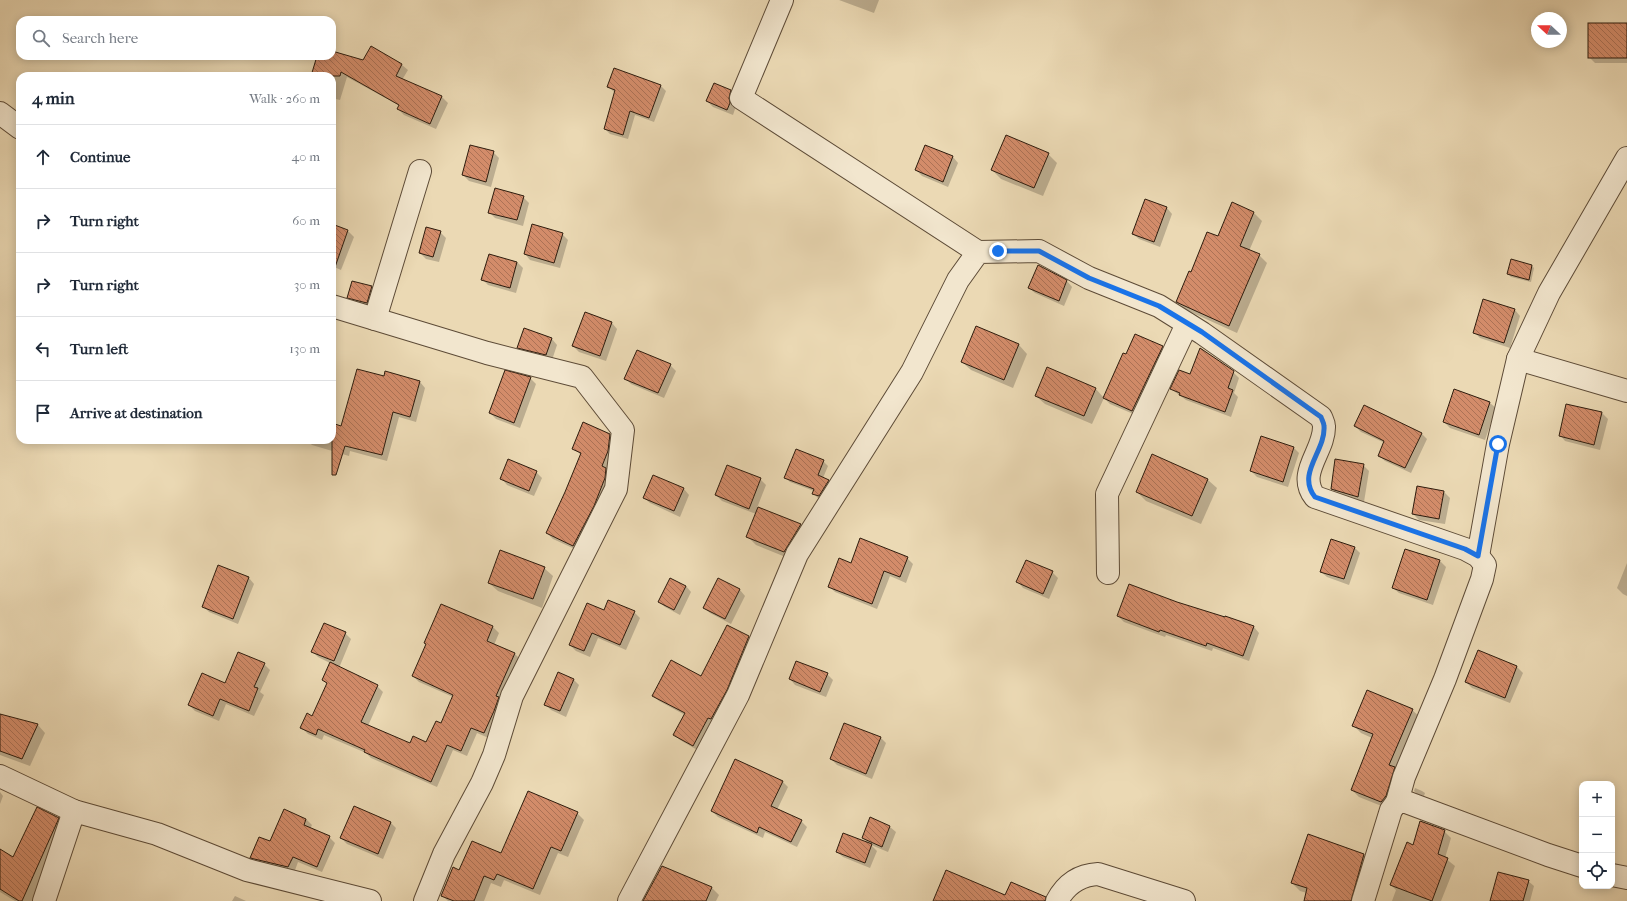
<!DOCTYPE html>
<html lang="en">
<head>
<meta charset="utf-8">
<style>
  :root { --surface:#fff; --page:#f2f2f3; --text:#1f2937; --muted:#747a83; --line:#e0e1e3 }
  body { margin:0; font-family:"IM FELL French Canon",serif; background:var(--page); color:var(--text) }
  .controls { position:absolute; right:12px; bottom:12px; display:grid; overflow:hidden; border-radius:8px; box-shadow:0 2px 10px #0003 }
  .controls button { width:36px; height:36px; display:grid; place-items:center; padding:0; border:0; border-bottom:1px solid var(--line); background:var(--surface); color:var(--text); font:20px sans-serif }
  .compass { position:absolute; left:1531px; top:12px; width:36px; height:36px; border-radius:50%; background:var(--surface); box-shadow:0 2px 10px #0003; rotate:292deg }
  .stop { position:absolute; width:12px; height:12px; margin:-9px; border:3px solid #1a73e8; border-radius:50%; background:#fff }
  .stop.end { background:#1a73e8; border-color:#fff; box-shadow:0 1px 4px #0008 }
  .list { margin:0; padding:0; list-style:none }
  h2 { display:flex; justify-content:space-between; align-items:center; height:52px; margin:0; padding:0 16px; font-size:17px }
  h2 small { font-size:13px; font-weight:400; color:var(--muted) }
  .list li { display:grid; grid-template-columns:26px 1fr auto; gap:12px; align-items:center; box-sizing:border-box; height:64px; padding:0 16px; border-top:1px solid var(--line) }
  .list b { display:block; font-size:15px; white-space:nowrap }
  .list em { font-size:13px; font-style:normal; color:var(--muted) }
  .icon { flex:none; width:22px; height:22px; fill:none; stroke:currentColor; stroke-width:2; stroke-linecap:round; stroke-linejoin:round }
  .map { position:relative; flex:none; width:1627px; height:901px; overflow:hidden }
  .search { position:absolute; background:var(--surface); box-shadow:0 2px 10px #0003; left:16px; top:16px; width:320px; height:44px; display:flex; align-items:center; gap:10px; box-sizing:border-box; padding:0 14px; border-radius:12px; color:var(--muted); font-size:15px }
  .panel { position:absolute; background:var(--surface); box-shadow:0 2px 10px #0003; left:16px; top:72px; width:320px; height:372px; border-radius:12px }
  .map>svg:first-child { display:block }
  .shadow { fill:#0003 }
  .building { fill:url(#building-back-hatch); stroke:#2e1c0d }
  .lines { fill:none; stroke-linecap:round; stroke-linejoin:round }
  .minor-casing { stroke:#5d4b37; stroke-width:24 }
  .minor { stroke:#f2e6ce; stroke-width:22 }
  .route { stroke:#1a73e8; stroke-width:5 }
</style>
</head>
<body>
<div class="map">
<svg width="1627" height="901" viewBox="0 0 1627 901">
  <defs>
    <pattern id="building-back-hatch" width="6" height="6" patternUnits="userSpaceOnUse"><rect width="6" height="6" fill="#d38c6a"/><path d="M-1 5l2 2M0 0l6 6M5-1l2 2" fill="none" stroke="#ac7256"/></pattern>
  </defs>
  <rect width="100%" height="100%" fill="#ebd9b4"/>
  <filter id="stains"><feTurbulence type="fractalNoise" baseFrequency=".005" numOctaves="4"/><feColorMatrix values="0 0 0 0 .2 0 0 0 0 .09 0 0 0 0 .02 0 0 0 .5 -.17"/></filter>
  <radialGradient id="worn" r=".72"><stop offset=".6" stop-color="#630" stop-opacity="0"/><stop offset="1" stop-color="#630" stop-opacity=".3"/></radialGradient>
  <g class="shadow">
    <polygon points="839,0 879,0 874,13"/>
    <polygon points="1627,24 1627,63 1595,63 1589,57"/>
    <polygon points="371,47 402,65 408,70 402,80 442,97 448,103 436,129 404,115 398,109 400,106 347,77 340,100 332,98 332,76 312,76 318,56 332,56 332,52 363,61"/>
    <polygon points="661,86 666,91 654,122 635,115 628,139 610,134 605,129 615,93 609,87"/>
    <polygon points="730,91 736,97 734,105 735,109 733,115 713,107 707,101"/>
    <polygon points="493,152 499,158 491,187 469,181 463,175"/>
    <polygon points="1048,154 1057,163 1043,196 1001,179 992,170"/>
    <polygon points="953,157 958,163 948,187 922,176 916,170"/>
    <polygon points="523,197 529,203 523,226 495,218 489,212"/>
    <polygon points="1167,208 1172,214 1160,247 1139,239 1133,234"/>
    <polygon points="1253,212 1262,221 1249,251 1259,255 1267,263 1237,333 1186,310 1177,302 1192,273 1218,238"/>
    <polygon points="332,225 348,231 354,237 341,270 332,266"/>
    <polygon points="440,232 446,238 439,262 426,259 420,253"/>
    <polygon points="562,234 568,240 560,268 530,260 525,254"/>
    <polygon points="517,262 523,268 516,293 488,285 482,279"/>
    <polygon points="1532,266 1534,268 1531,282 1511,277 1508,274"/>
    <polygon points="1067,281 1072,287 1064,306 1035,293 1029,288"/>
    <polygon points="371,287 377,293 372,309 354,303 349,297"/>
    <polygon points="1515,310 1520,316 1510,348 1480,338 1474,332"/>
    <polygon points="585,314 612,323 617,329 606,361 579,352 573,346"/>
    <polygon points="976,327 1019,345 1027,354 1013,388 971,370 962,362"/>
    <polygon points="524,329 552,339 557,345 552,360 524,353 518,347"/>
    <polygon points="1162,347 1168,353 1138,416 1110,404 1104,398 1092,424 1045,404 1036,396 1095,388 1104,398 1127,355"/>
    <polygon points="670,365 676,371 664,398 631,384 626,379"/>
    <polygon points="1233,372 1239,378 1234,393 1238,397 1231,417 1186,400 1171,389 1191,376"/>
    <polygon points="384,378 420,382 425,388 416,422 399,417 387,461 350,451 349,456 312,445 307,440 332,440 332,424 342,427"/>
    <polygon points="530,378 536,384 520,428 496,419 490,413"/>
    <polygon points="1455,391 1490,403 1496,408 1485,440 1450,428 1444,422"/>
    <polygon points="1567,405 1602,413 1608,419 1600,450 1565,441 1560,435"/>
    <polygon points="1355,426 1421,433 1427,439 1411,473 1385,461 1379,456 1385,443 1361,432"/>
    <polygon points="609,434 615,440 611,474 579,551 553,539 547,533 566,492 581,455 573,448"/>
    <polygon points="1293,447 1299,453 1288,487 1257,477 1251,471"/>
    <polygon points="1152,456 1208,480 1217,488 1201,524 1146,501 1137,492"/>
    <polygon points="823,461 828,466 823,478 829,481 833,485 824,500 818,498 813,493 814,491 790,482 785,477"/>
    <polygon points="1363,465 1369,471 1364,502 1337,495 1332,489"/>
    <polygon points="536,472 542,478 534,496 507,485 502,479"/>
    <polygon points="760,479 766,485 757,508 801,525 809,533 793,560 756,545 747,536 756,514 722,501 716,495"/>
    <polygon points="684,489 689,495 680,517 650,503 644,498"/>
    <polygon points="1444,492 1450,498 1445,524 1419,520 1413,514"/>
    <polygon points="1354,547 1360,553 1349,585 1327,577 1321,572"/>
    <polygon points="1406,550 1440,561 1446,567 1433,605 1399,593 1393,588"/>
    <polygon points="907,558 913,564 906,583 890,576 877,609 835,592 829,586 851,564"/>
    <polygon points="1627,563 1627,596 1623,594 1617,588"/>
    <polygon points="544,568 553,576 542,608 498,591 489,583"/>
    <polygon points="1052,572 1058,578 1049,599 1023,588 1018,582"/>
    <polygon points="249,578 254,584 238,624 209,612 203,606"/>
    <polygon points="719,579 740,590 745,596 731,624 710,613 704,608"/>
    <polygon points="686,586 691,592 680,615 665,607 659,602"/>
    <polygon points="604,611 634,612 640,618 626,650 598,638 590,657 576,651 570,645"/>
    <polygon points="1118,616 1254,627 1259,633 1249,661 1213,648 1212,651 1166,635 1165,637 1124,622"/>
    <polygon points="493,627 499,633 494,645 515,654 521,660 491,739 477,733 467,756 453,750 437,787 371,758 366,753 324,735 322,740 308,734 302,728 313,717 327,684 323,680 330,663 318,657 313,652 345,633 351,639 339,668 377,686 383,692 368,726 410,745 427,744 441,724 453,697 419,682 413,676 427,645 425,643"/>
    <polygon points="749,637 754,643 699,751 680,740 674,734 685,715 659,701 653,696 701,677"/>
    <polygon points="1479,652 1517,667 1523,673 1510,703 1472,688 1466,682"/>
    <polygon points="264,664 270,670 260,692 264,695 254,716 226,704 219,721 195,711 189,705"/>
    <polygon points="827,674 833,680 826,697 795,685 790,679"/>
    <polygon points="574,680 579,685 566,717 551,710 546,705"/>
    <polygon points="1412,710 1420,717 1389,809 1359,797 1352,790 1372,738 1361,733 1353,725"/>
    <polygon points="0,715 38,725 45,733 30,766 0,755"/>
    <polygon points="881,738 886,743 872,779 837,765 831,759"/>
    <polygon points="782,781 788,787 777,810 801,821 807,827 797,847 765,832 763,838 718,817 712,811"/>
    <polygon points="1415,788 1422,791 1425,793 1424,796 1417,794 1414,791"/>
    <polygon points="0,792 3,796 0,804"/>
    <polygon points="577,813 584,820 568,857 558,853 540,895 504,880 501,887 491,883 484,901 448,901 442,895 460,871 502,855"/>
    <polygon points="58,818 67,827 35,901 15,901 0,892 0,858 14,859"/>
    <polygon points="306,819 312,825 310,829 329,837 335,843 322,872 298,862 294,873 257,863 251,858 270,843"/>
    <polygon points="870,819 890,827 896,832 888,852 871,845 877,851 870,868 843,857 837,852 869,844 863,838"/>
    <polygon points="391,823 396,828 383,859 347,844 341,838"/>
    <polygon points="1444,831 1451,838 1445,858 1455,866 1441,901 1392,901 1396,890 1391,885 1414,846"/>
    <polygon points="1308,836 1364,855 1372,863 1360,901 1305,901 1307,893 1300,891 1292,883"/>
    <polygon points="1528,881 1534,886 1530,901 1494,901"/>
    <polygon points="711,887 719,895 716,901 644,901"/>
    <polygon points="235,896 246,901 232,901"/>
  </g>
  <g class="building">
    <rect x="1588" y="23" width="39" height="35"/>
    <polygon points="371,46 402,64 396,76 442,96 430,124 397,109 399,105 341,72 340,76 311,76 317,56 332,56 332,51 363,60"/>
    <polygon points="614,68 661,85 649,118 630,111 623,135 604,129 615,90 607,87"/>
    <polygon points="714,83 731,90 729,98 730,103 727,110 706,101"/>
    <polygon points="1006,135 1049,153 1034,188 991,170"/>
    <polygon points="470,145 494,151 486,182 462,175"/>
    <polygon points="925,145 953,156 943,182 915,170"/>
    <polygon points="495,188 524,196 517,220 488,213"/>
    <polygon points="1145,199 1167,207 1154,242 1132,234"/>
    <polygon points="1232,202 1254,212 1240,246 1260,254 1229,326 1176,302 1189,271 1191,272 1207,232 1218,236"/>
    <polygon points="332,224 348,230 334,270 332,269"/>
    <polygon points="532,224 563,233 554,263 524,254"/>
    <polygon points="426,227 441,231 433,257 419,253"/>
    <polygon points="489,254 517,262 510,288 481,280"/>
    <polygon points="1511,259 1532,265 1529,280 1507,274"/>
    <polygon points="1038,265 1067,280 1059,301 1028,288"/>
    <polygon points="352,281 372,286 367,303 347,298"/>
    <polygon points="1483,299 1515,309 1504,343 1473,333"/>
    <polygon points="585,312 612,322 600,356 572,346"/>
    <polygon points="976,326 1019,344 1004,380 961,362"/>
    <polygon points="524,328 552,338 546,355 517,348"/>
    <polygon points="1135,334 1163,346 1132,411 1103,398 1123,353 1126,354"/>
    <polygon points="1200,348 1234,371 1228,388 1233,390 1225,412 1179,395 1180,393 1170,389 1179,370 1190,374"/>
    <polygon points="637,350 671,364 658,393 624,379"/>
    <polygon points="1047,367 1096,388 1084,416 1035,396"/>
    <polygon points="357,369 384,376 385,371 420,381 410,417 393,412 382,455 345,446 336,475 332,475 332,423 341,426"/>
    <polygon points="505,370 531,377 514,423 489,413"/>
    <polygon points="1454,389 1490,402 1479,435 1443,422"/>
    <polygon points="1566,404 1602,412 1594,445 1559,436"/>
    <polygon points="1364,405 1422,433 1405,468 1378,456 1384,441 1354,426"/>
    <polygon points="583,422 610,434 608,451 602,466 606,468 605,478 594,506 573,546 546,533 565,492 581,453 572,449"/>
    <polygon points="1261,436 1294,447 1283,482 1250,471"/>
    <polygon points="796,449 824,460 818,475 829,480 819,496 812,494 814,489 784,478"/>
    <polygon points="1152,454 1208,479 1192,516 1136,492"/>
    <polygon points="508,459 537,471 529,491 500,479"/>
    <polygon points="1335,459 1364,464 1358,497 1331,489"/>
    <polygon points="727,465 761,478 749,509 715,495"/>
    <polygon points="653,475 684,488 674,511 643,498"/>
    <polygon points="1417,486 1444,491 1439,519 1412,514"/>
    <polygon points="758,507 801,524 784,552 746,537"/>
    <polygon points="860,538 908,557 900,577 884,571 872,604 828,587 839,558 851,563"/>
    <polygon points="1331,539 1355,547 1344,579 1320,572"/>
    <polygon points="1405,549 1440,560 1427,600 1392,588"/>
    <polygon points="500,550 545,567 533,599 488,583"/>
    <polygon points="1026,560 1053,571 1043,594 1016,582"/>
    <polygon points="218,565 249,577 233,619 202,607"/>
    <polygon points="670,578 686,586 674,610 658,602"/>
    <polygon points="718,578 740,589 725,619 703,608"/>
    <polygon points="1129,584 1177,602 1225,617 1225,616 1254,626 1243,656 1207,643 1206,646 1160,630 1159,632 1117,616"/>
    <polygon points="608,600 635,611 620,645 592,633 584,651 569,645 587,603 604,610"/>
    <polygon points="441,604 493,626 487,641 515,653 496,696 499,697 494,711 484,733 471,728 461,751 447,745 431,782 364,752 365,750 318,729 316,735 300,728 307,713 312,716 327,683 322,680 330,662 378,685 361,722 410,743 413,736 426,742 436,721 441,723 453,695 412,676 426,644 424,643"/>
    <polygon points="324,623 346,632 334,661 311,652"/>
    <polygon points="727,625 749,636 727,690 711,719 708,718 693,746 673,735 685,713 652,696 671,660 701,676"/>
    <polygon points="1478,650 1517,666 1505,698 1465,682"/>
    <polygon points="238,652 265,663 254,687 258,688 249,711 220,699 213,716 188,705 202,673 225,683"/>
    <polygon points="796,661 828,673 820,692 789,679"/>
    <polygon points="558,672 574,679 560,711 544,705"/>
    <polygon points="1367,690 1413,709 1389,765 1395,767 1386,796 1381,802 1351,790 1373,734 1352,726"/>
    <polygon points="0,714 38,724 22,759 0,751"/>
    <polygon points="844,723 881,737 866,774 830,759"/>
    <polygon points="735,759 783,781 771,806 802,820 791,842 759,827 757,833 711,811"/>
    <polygon points="528,791 578,812 561,851 551,847 533,889 497,874 494,880 484,876 474,901 454,901 441,896 453,867 459,870 472,841 501,853"/>
    <polygon points="354,806 391,822 378,854 340,838"/>
    <polygon points="37,807 59,818 22,901 19,901 0,889 0,849 13,857"/>
    <polygon points="284,809 306,819 304,825 330,836 317,867 293,857 288,867 250,858 259,837 270,841"/>
    <polygon points="870,817 890,826 882,847 862,838"/>
    <polygon points="1420,821 1445,830 1438,854 1448,858 1432,901 1390,885 1407,842 1413,845"/>
    <polygon points="843,833 872,844 865,863 836,852"/>
    <polygon points="1308,834 1364,854 1351,901 1304,901 1307,888 1291,883"/>
    <polygon points="662,866 712,887 706,901 643,901"/>
    <polygon points="946,870 1005,895 1011,882 1046,897 1045,901 933,901"/>
    <polygon points="1498,872 1529,880 1523,901 1490,901"/>
  </g>
  <g class="lines">
    <defs>
      <g id="minor">
        <polyline points="782,0 741,98 978,252"/>
        <polyline points="0,113 20,128"/>
        <polyline points="332,306 487,353 582,377 623,430 616,489 512,696 494,755 482,783 444,854 425,901"/>
        <polyline points="375,319 420,171"/>
        <polyline points="1518,359 1627,391"/>
        <polyline points="1478,556 1498,444 1518,359 1549,293 1627,158"/>
        <polyline points="1108,573 1107,494 1187,324"/>
        <polyline points="0,776 74,811"/>
        <polyline points="1612,875 1627,878"/>
        <polyline points="44,901 74,811 157,834 247,870 370,901"/>
        <path d="M629,901L738,695L797,554L912,372L958,280L978,252L1039,251L1089,278L1159,306L1202,333L1321,417C1322,420 1324,423 1324,426C1325,451 1296,473 1315,497L1465,549L1478,556L1485,565L1482,579L1445,679L1404,777L1397,802"/>
        <path d="M1057,901C1066,884 1079,875 1098,874L1184,901"/>
        <polyline points="1363,901 1391,810 1397,802 1406,802 1548,855 1582,866"/>
      </g>
    </defs>
    <use href="#minor" class="minor-casing"/>
    <use href="#minor" class="minor"/>
  </g>
  <g class="lines">
    <path class="route" d="M998,251H1039L1089,278L1159,306L1202,332L1321,417C1322,420 1324,423 1324,426C1326,451 1296,473 1315,497L1465,549L1478,556L1498,444"/>
  </g>
  <rect width="100%" height="100%" filter="url(#stains)"/>
  <rect width="100%" height="100%" fill="url(#worn)"/>
</svg>
<div class="controls">
<button>+</button>
<button>−</button>
<button><svg class="icon" aria-label="locate" viewBox="0 0 24 24"><circle cx="12" cy="12" r="6"/><path d="M12 2v4M12 18v4M2 12h4M18 12h4"/></svg></button>
</div>
<svg class="compass" viewBox="-18 -18 36 36"><path d="M0-13l5 13h-10z" fill="#e53935"/><path d="M0 13l5-13h-10z" fill="#747a83"/></svg>
<div class="stop" style="left:1498px;top:444px"></div>
<div class="stop end" style="left:998px;top:251px"></div>
<div class="search"><svg class="icon" aria-label="search" viewBox="0 0 24 24"><circle cx="10" cy="10" r="6"/><path d="M15 15l6 6"/></svg>Search here</div>
<section class="panel">
<h2>4 min<small>Walk · 260 m</small></h2>
<ul class="list">
<li><svg class="icon" aria-label="ahead" viewBox="0 0 24 24"><path d="M12 20V5M6 11l6-6 6 6"/></svg><div><b>Continue</b></div><em>40 m</em></li>
<li><svg class="icon" aria-label="right" viewBox="0 0 24 24"><path d="M7 20v-9h11M14 6l5 5-5 5"/></svg><div><b>Turn right</b></div><em>60 m</em></li>
<li><svg class="icon" aria-label="right" viewBox="0 0 24 24"><path d="M7 20v-9h11M14 6l5 5-5 5"/></svg><div><b>Turn right</b></div><em>30 m</em></li>
<li><svg class="icon" aria-label="left" viewBox="0 0 24 24"><path d="M17 20v-9H6M10 6l-5 5 5 5"/></svg><div><b>Turn left</b></div><em>130 m</em></li>
<li><svg class="icon" aria-label="arrive" viewBox="0 0 24 24"><path d="M6 21V4h12l-3 4 3 4H6"/></svg><div><b>Arrive at destination</b></div></li>
</ul>
</section>
</div>
</body>
</html>
